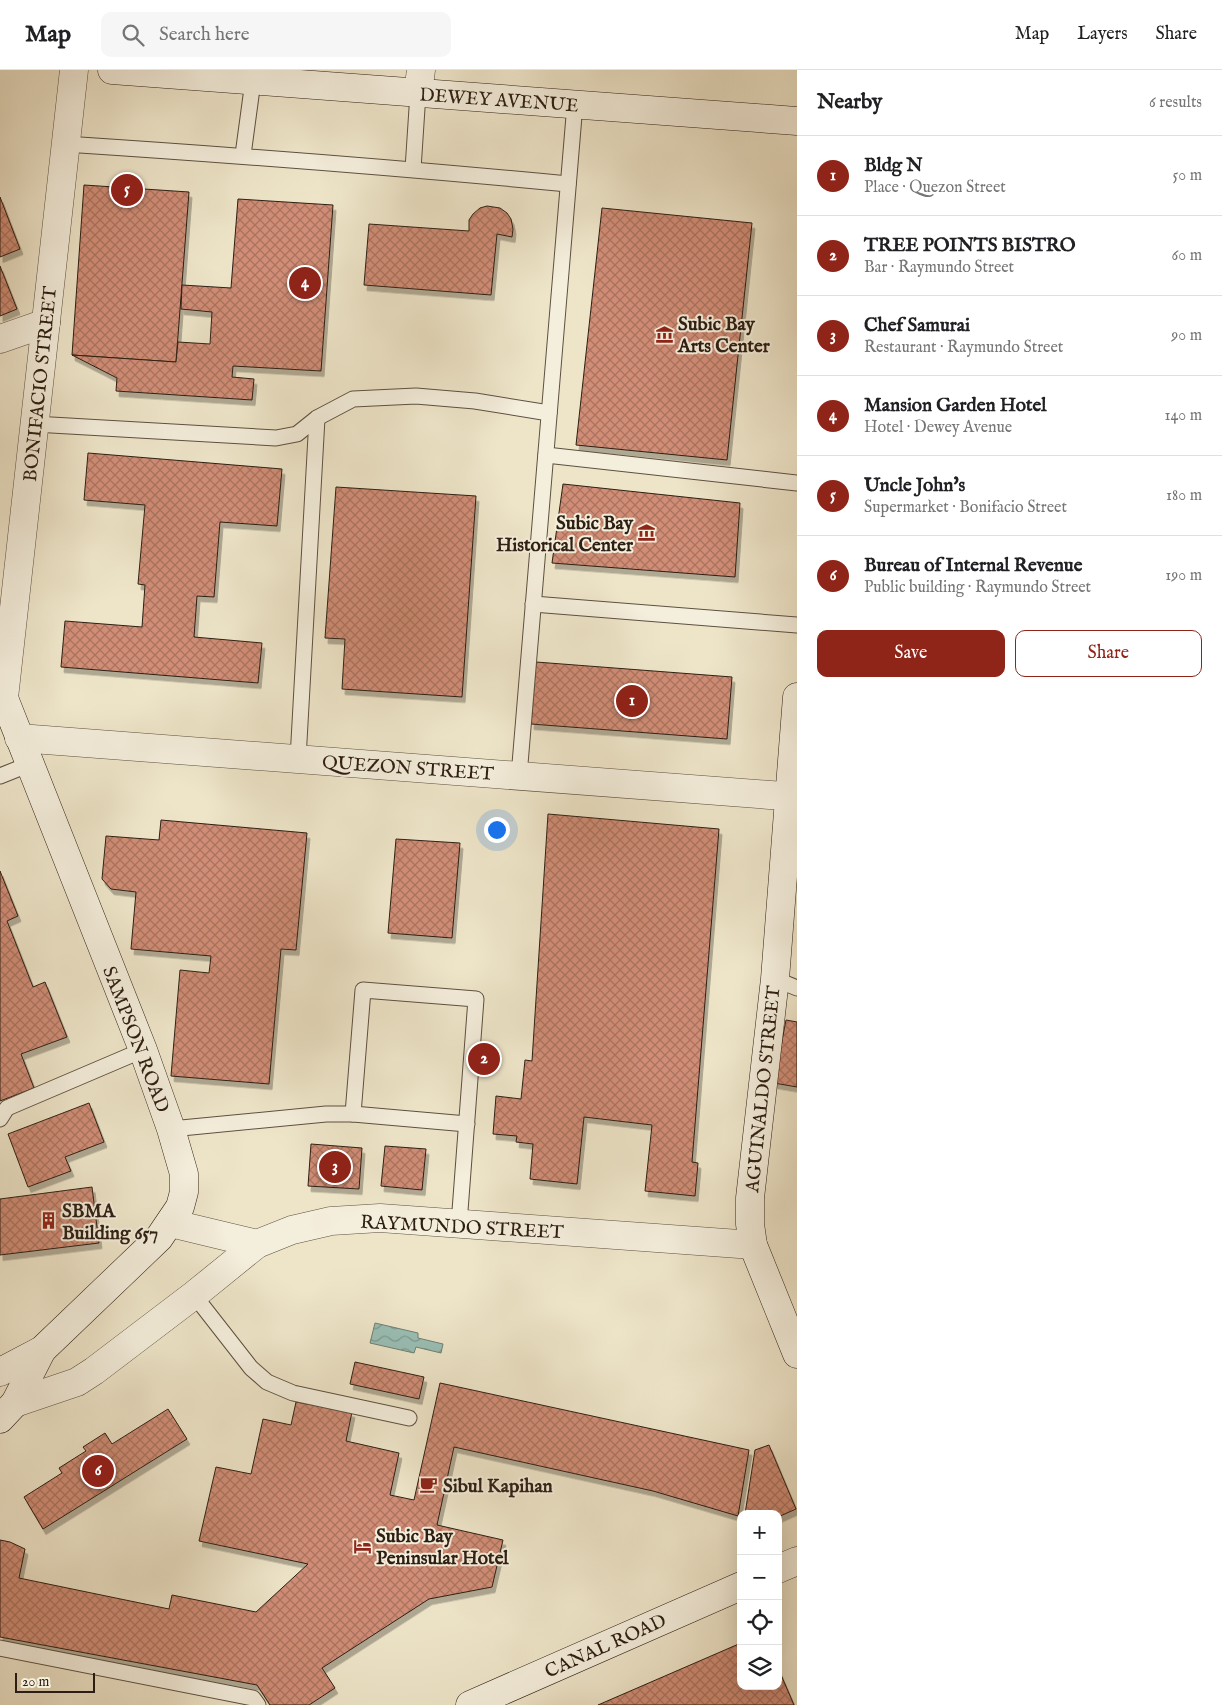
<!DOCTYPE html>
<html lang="en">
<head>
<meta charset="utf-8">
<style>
  :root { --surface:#fff; --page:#f6f6f6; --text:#202124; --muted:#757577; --line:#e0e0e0; --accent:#8f2418 }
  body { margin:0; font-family:"IM FELL English",serif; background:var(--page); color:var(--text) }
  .controls { position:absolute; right:15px; bottom:15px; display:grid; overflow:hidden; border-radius:10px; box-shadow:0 5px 20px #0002 }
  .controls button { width:45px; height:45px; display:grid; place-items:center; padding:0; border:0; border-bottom:1px solid var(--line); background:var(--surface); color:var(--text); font:25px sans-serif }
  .scale { position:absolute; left:15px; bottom:12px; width:80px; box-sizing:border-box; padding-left:5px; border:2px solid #2d1e13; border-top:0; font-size:14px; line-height:18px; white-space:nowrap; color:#2d1e13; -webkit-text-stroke:4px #f4eedc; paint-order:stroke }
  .you { position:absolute; left:496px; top:759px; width:18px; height:18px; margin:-12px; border:4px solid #fff; border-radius:50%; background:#1a73e8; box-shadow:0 0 0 8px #1a73e833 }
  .badge { display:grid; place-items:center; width:32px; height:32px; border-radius:50%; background:var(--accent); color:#fff; font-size:16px; font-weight:700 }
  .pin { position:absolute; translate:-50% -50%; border:2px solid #fff; box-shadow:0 1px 5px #0006 }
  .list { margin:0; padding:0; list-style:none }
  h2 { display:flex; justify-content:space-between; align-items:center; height:65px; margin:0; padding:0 20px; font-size:21px }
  h2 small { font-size:16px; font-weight:400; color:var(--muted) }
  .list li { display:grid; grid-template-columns:32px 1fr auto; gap:15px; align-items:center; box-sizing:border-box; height:80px; padding:0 20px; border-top:1px solid var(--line) }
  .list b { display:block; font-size:19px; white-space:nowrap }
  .list p { margin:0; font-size:16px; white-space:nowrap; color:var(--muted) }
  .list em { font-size:16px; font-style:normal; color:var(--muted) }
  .actions { display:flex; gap:10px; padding:15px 20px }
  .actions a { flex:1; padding:11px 0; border:1px solid var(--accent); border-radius:10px; text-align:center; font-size:18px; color:var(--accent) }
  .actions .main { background:var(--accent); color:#fff }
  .icon { flex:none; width:28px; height:28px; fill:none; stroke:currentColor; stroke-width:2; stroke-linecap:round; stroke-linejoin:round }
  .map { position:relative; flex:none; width:797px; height:1635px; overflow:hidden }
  header { display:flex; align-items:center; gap:30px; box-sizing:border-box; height:70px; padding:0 25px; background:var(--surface); border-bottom:1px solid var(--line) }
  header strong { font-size:24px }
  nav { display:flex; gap:28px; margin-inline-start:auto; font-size:18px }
  .search { width:350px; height:45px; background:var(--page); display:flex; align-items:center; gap:12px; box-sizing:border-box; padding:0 18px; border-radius:10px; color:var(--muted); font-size:19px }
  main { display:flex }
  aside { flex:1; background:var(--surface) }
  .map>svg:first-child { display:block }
  .water { fill:url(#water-waves); stroke:#6e7f74 }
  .building { fill:url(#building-cross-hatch); stroke:#2d1e13; filter:url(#shadow) }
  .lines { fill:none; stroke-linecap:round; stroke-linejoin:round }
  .lane-casing { stroke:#5d5040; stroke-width:17 }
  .street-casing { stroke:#5d5040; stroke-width:29 }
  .secondary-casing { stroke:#2d1e13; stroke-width:29 }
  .lane { stroke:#f4eedc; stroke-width:15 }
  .street { stroke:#f4eedc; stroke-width:28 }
  .secondary { stroke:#f4eedc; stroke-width:28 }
  .labels { text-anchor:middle; stroke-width:4; stroke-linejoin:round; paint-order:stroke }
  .street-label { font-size:19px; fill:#2d1e13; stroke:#f4eedc }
  .poi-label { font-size:19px; font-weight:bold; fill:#2d1e13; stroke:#f4eedc; text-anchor:start }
</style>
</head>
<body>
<header>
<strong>Map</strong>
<div class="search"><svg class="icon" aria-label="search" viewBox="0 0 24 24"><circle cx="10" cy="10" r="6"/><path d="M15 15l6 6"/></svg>Search here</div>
<nav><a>Map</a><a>Layers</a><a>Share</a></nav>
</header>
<main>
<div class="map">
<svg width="797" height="1635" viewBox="0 0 797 1635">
  <defs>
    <pattern id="water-waves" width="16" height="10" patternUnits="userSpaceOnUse" patternTransform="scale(1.25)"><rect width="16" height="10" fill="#99bfb5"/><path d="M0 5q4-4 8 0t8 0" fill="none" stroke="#7d9b92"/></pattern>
    <pattern id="building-cross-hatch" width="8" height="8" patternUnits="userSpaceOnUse" patternTransform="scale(1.25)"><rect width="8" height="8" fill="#d18d76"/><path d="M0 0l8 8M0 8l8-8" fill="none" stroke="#aa7360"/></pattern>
    <filter id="shadow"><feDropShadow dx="3" dy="5.5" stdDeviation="0" flood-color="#0004"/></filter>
  </defs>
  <rect width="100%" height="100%" fill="#eee5c9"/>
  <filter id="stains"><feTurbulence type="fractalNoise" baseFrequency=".004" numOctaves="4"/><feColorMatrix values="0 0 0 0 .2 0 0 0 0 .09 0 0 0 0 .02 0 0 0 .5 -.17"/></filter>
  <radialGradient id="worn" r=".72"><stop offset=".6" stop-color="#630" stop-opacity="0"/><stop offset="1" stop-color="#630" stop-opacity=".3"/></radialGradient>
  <polygon class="water" points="375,1253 418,1263 418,1268 443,1274 441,1283 416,1277 414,1283 370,1273"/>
  <g class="building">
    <polygon points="84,115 189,122 176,292 72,285"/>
    <polygon points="0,127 20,179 0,187"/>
    <polygon points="238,129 333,135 321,301 233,296 232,307 254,309 252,330 116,321 117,308 72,285 176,292 178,272 210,274 212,242 181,239 182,215 231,218"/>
    <polygon points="487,136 500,138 507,143 511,149 513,159 512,167 497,164 491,225 364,215 369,154 469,161 469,150 473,144 480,138"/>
    <polygon points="602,138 752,153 727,390 576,375"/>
    <polygon points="0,196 17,239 0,246"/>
    <polygon points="88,383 282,399 277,456 220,452 214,527 197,526 194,567 262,573 258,613 61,597 65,551 142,557 145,515 138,514 145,435 84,430"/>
    <polygon points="563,414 740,433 735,507 552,493"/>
    <polygon points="336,417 476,426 462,627 342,619 345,569 325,568"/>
    <polygon points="536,592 732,607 727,669 531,654"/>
    <polygon points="548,744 719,759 692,1092 698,1093 695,1126 645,1121 652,1055 584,1047 577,1114 530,1109 533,1074 516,1072 517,1066 493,1064 496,1026 521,1029 525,990 532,991"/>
    <polygon points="161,750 307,763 296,880 281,879 269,1014 171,1006 180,900 209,903 211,886 131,879 136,822 111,819 102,809 106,766 159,770"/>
    <polygon points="396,769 460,773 452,868 388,863"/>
    <polygon points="0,801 18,846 7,851 33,917 45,912 67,967 21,984 34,1018 0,1031"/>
    <polygon points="786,950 797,952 797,1017 774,1013"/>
    <polygon points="89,1033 104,1072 65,1087 71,1101 28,1117 8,1064"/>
    <polygon points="311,1074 362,1078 359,1119 308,1116"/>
    <polygon points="385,1076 426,1079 422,1120 381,1116"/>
    <polygon points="92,1117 99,1173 0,1185 0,1129"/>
    <polygon points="355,1292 424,1307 419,1329 350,1314"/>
    <polygon points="440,1313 749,1380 738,1446 653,1421 454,1377 437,1455 503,1470 492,1517 429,1529 322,1598 335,1618 309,1635 270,1635 257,1615 0,1567 0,1470 10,1472 25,1479 19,1508 169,1539 172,1525 256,1542 308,1494 199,1471 216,1397 251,1404 263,1349 291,1355 296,1332 352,1342 346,1371 399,1383 390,1425 414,1430"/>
    <polygon points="168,1339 187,1369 43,1459 24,1427 62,1403 59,1398 86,1381 83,1377 105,1363 112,1374"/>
    <polygon points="769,1375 796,1439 778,1447 778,1444 745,1444 755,1380"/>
    <polygon points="741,1573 741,1616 778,1616 778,1598 794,1635 598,1635"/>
  </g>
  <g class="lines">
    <defs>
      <g id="lane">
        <path d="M65,74C233,85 401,98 568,114"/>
        <polyline points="243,85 253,11"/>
        <polyline points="413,99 418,23"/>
        <polyline points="34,354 276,368 297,364 317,348 353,329 416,326 475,331 549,343"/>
        <polyline points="546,385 797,413"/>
        <polyline points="533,534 797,555"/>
        <polyline points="298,689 317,348"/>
        <polyline points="0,706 30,694"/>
        <polyline points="519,706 575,34"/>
        <polyline points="775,909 797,918"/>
        <polyline points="353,1044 363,920 476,929 459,1154"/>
        <polyline points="0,1049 7,1038 143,980"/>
        <polyline points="171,1059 326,1044 353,1044 467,1054"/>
        <polyline points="194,1225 251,1298 267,1312 293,1323 409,1348"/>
        <polyline points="0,1578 253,1628 258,1635"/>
      </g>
      <g id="street">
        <polyline points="418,23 421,0"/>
        <polyline points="0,269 46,253"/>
        <polyline points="4,628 74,0"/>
        <polyline points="19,668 797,727"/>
        <polyline points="170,1153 257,1174"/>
        <polyline points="15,1333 77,1312 94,1301 194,1225 257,1174 292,1160 331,1151 380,1148 753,1175"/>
      </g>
      <g id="secondary">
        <polyline points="112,0 797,51"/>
        <polyline points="0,618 143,980 171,1059 184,1104 184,1122 180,1137 159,1168 42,1280 0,1302"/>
        <polyline points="797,627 775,909 750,1128 750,1154 753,1175 797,1284"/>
        <polyline points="0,1349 15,1333 42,1280"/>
        <polyline points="778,1499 797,1491"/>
        <polyline points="470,1635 741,1516"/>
      </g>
    </defs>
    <use href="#lane" class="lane-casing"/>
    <use href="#street" class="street-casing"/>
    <use href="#secondary" class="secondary-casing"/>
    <use href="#lane" class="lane"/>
    <use href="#street" class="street"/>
    <use href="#secondary" class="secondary"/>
  </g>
  <defs>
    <symbol id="museum-bare" viewBox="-9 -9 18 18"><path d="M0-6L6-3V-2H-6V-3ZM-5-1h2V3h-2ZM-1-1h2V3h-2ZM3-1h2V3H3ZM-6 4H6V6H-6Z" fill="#8f2418" stroke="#f4eedc" stroke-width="2.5" paint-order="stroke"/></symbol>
    <symbol id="building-bare" viewBox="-9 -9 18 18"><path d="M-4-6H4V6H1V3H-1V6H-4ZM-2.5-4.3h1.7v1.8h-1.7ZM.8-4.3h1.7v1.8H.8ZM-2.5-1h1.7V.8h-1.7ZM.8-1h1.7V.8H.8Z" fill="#8f2418" stroke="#f4eedc" stroke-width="2.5" paint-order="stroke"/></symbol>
    <symbol id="cafe-bare" viewBox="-9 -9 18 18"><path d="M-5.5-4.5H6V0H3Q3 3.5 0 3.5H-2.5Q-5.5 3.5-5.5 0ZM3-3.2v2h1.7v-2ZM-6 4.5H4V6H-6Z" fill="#8f2418" stroke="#f4eedc" stroke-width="2.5" paint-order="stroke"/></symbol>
    <symbol id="hotel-bare" viewBox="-9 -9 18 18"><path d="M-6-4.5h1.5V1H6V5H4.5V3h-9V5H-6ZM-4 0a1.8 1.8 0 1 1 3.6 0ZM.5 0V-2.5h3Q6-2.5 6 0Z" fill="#8f2418" stroke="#f4eedc" stroke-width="2.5" paint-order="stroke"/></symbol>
  </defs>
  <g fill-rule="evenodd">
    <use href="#museum-bare" x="652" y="252" width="25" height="25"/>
    <use href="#museum-bare" x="634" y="450" width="25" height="25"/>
    <use href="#building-bare" x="36" y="1138" width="25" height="25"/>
    <use href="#cafe-bare" x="416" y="1402" width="25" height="25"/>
    <use href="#hotel-bare" x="350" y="1464" width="25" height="25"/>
  </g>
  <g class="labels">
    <g class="street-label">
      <text transform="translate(499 29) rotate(4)" y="7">DEWEY AVENUE</text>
      <text transform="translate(39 314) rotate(-84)" y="7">BONIFACIO STREET</text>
      <text transform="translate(408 697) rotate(4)" y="7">QUEZON STREET</text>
      <text transform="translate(137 969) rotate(69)" y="7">SAMPSON ROAD</text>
      <text transform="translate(762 1019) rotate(-84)" y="7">AGUINALDO STREET</text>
      <text transform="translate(462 1156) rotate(3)" y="7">RAYMUNDO STREET</text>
      <text transform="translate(605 1575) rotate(-24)" y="7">CANAL ROAD</text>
    </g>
    <g class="poi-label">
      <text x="678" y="260">Subic Bay<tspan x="678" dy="22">Arts Center</tspan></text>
      <text x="633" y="459" text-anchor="end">Subic Bay<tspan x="633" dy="22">Historical Center</tspan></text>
      <text x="62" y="1147">SBMA<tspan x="62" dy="22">Building 657</tspan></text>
      <text x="443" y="1422">Sibul Kapihan</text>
      <text x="376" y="1472">Subic Bay<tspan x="376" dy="22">Peninsular Hotel</tspan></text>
    </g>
  </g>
  <rect width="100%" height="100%" filter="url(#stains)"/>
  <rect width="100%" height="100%" fill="url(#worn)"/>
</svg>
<div class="controls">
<button>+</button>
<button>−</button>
<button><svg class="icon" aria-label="locate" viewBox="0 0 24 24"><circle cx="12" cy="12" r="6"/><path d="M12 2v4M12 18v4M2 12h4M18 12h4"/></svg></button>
<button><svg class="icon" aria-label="layers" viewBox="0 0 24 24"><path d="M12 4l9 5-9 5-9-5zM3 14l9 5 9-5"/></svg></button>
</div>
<div class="scale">20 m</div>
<div class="you"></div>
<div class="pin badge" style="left:632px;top:631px">1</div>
<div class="pin badge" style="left:484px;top:989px">2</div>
<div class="pin badge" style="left:335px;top:1097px">3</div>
<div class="pin badge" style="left:305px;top:213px">4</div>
<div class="pin badge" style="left:127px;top:120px">5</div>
<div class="pin badge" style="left:98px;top:1401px">6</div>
</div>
<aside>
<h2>Nearby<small>6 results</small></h2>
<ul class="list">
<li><span class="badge">1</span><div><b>Bldg N</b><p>Place · Quezon Street</p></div><em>50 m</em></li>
<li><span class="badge">2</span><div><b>TREE POINTS BISTRO</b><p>Bar · Raymundo Street</p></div><em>60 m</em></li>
<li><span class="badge">3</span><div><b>Chef Samurai</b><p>Restaurant · Raymundo Street</p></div><em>90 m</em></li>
<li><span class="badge">4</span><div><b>Mansion Garden Hotel</b><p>Hotel · Dewey Avenue</p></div><em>140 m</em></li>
<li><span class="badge">5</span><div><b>Uncle John's</b><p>Supermarket · Bonifacio Street</p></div><em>180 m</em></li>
<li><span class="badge">6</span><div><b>Bureau of Internal Revenue</b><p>Public building · Raymundo Street</p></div><em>190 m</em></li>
</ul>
<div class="actions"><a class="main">Save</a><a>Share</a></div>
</aside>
</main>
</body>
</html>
